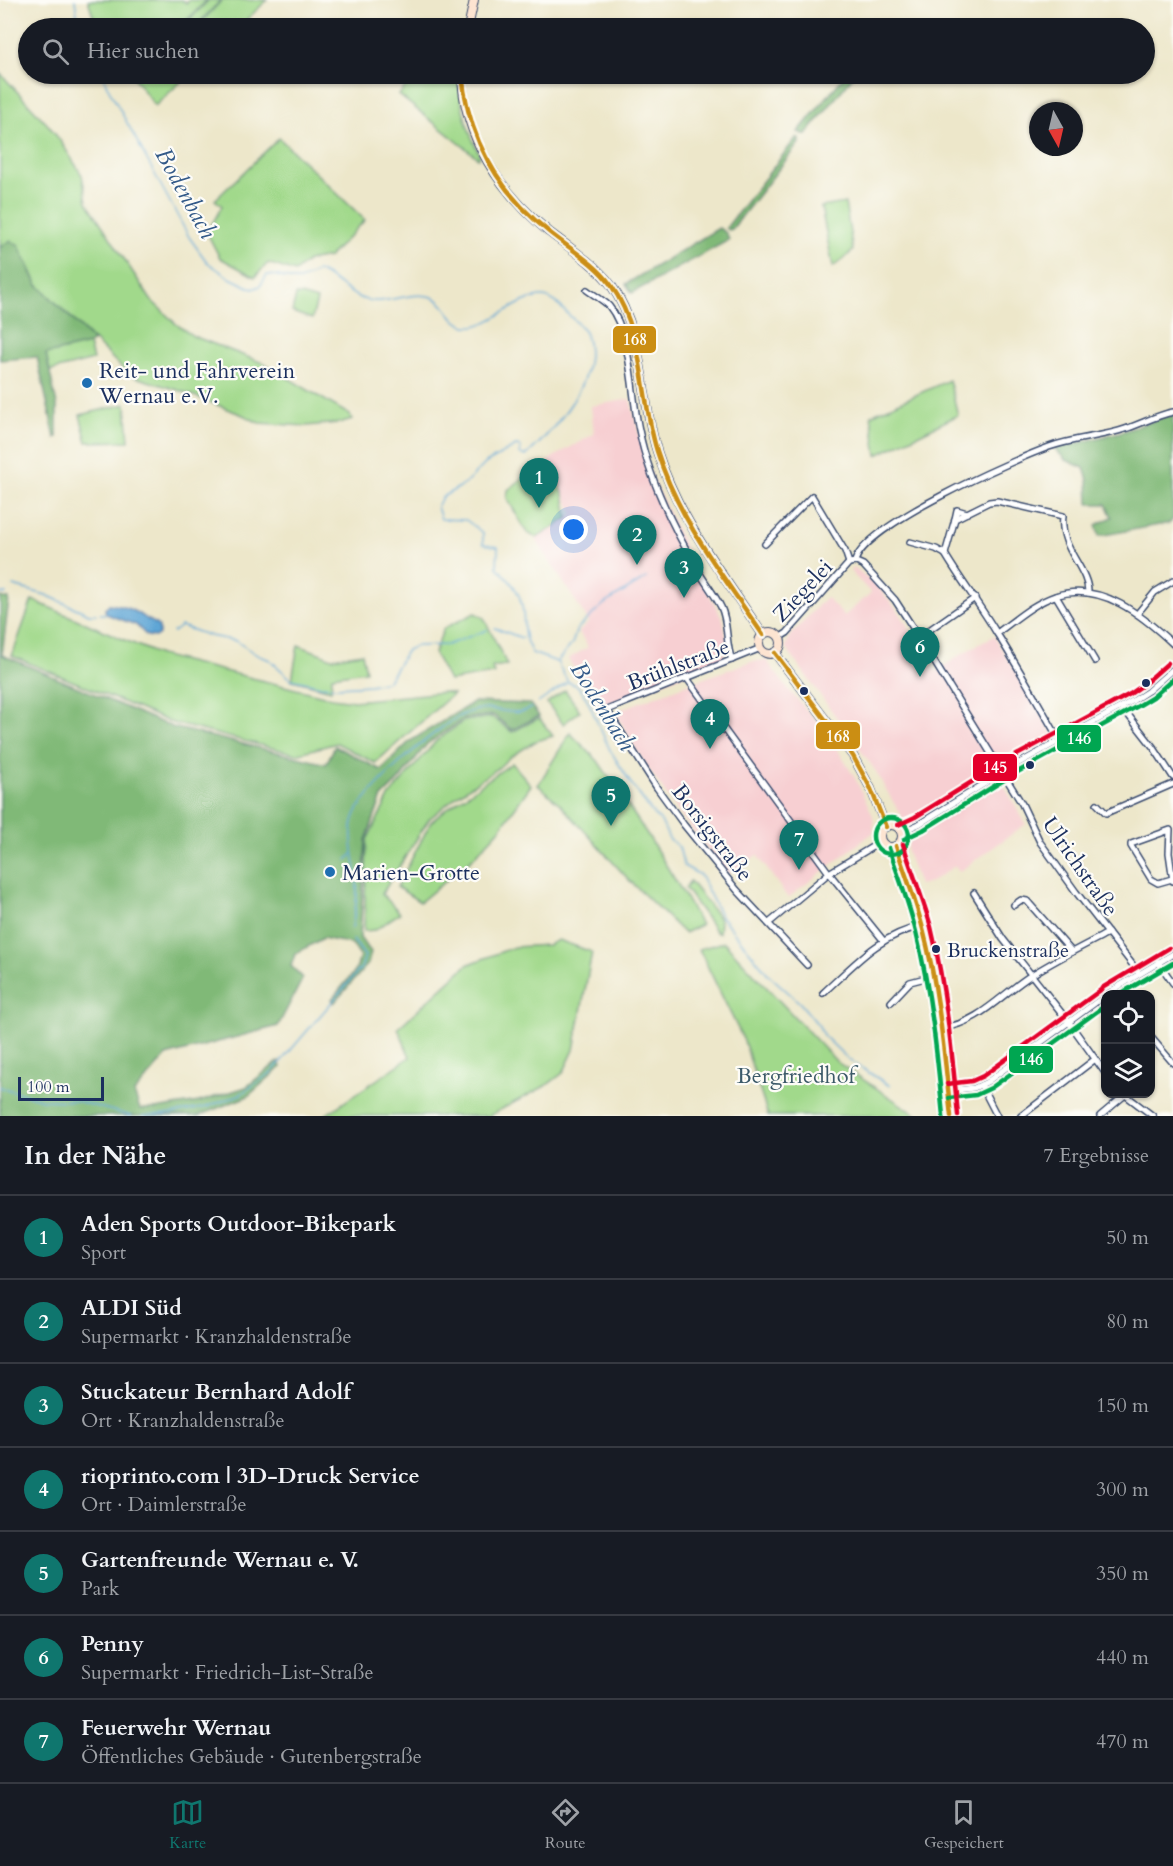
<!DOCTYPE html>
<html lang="de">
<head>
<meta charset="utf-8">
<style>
  :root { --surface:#171b24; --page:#20242c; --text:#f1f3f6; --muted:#9ea1a6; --line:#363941; --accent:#0f766e }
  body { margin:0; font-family:Cardo,serif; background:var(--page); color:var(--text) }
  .controls { position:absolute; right:18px; bottom:18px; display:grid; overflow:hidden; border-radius:12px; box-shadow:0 2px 4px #0004 }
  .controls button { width:54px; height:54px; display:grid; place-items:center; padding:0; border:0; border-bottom:2px solid var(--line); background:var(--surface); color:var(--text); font:30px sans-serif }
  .compass { position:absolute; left:1029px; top:102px; width:54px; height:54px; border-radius:50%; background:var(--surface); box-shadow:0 2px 4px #0004; rotate:172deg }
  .scale { position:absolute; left:18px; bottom:15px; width:86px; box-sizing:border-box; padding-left:6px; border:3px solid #1b2f5e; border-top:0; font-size:16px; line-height:21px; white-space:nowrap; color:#1b2f5e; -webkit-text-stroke:4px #fdfcf7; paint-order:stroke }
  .you { position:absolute; left:574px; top:530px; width:21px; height:21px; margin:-15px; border:4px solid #fff; border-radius:50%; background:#1a73e8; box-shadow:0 0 0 9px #1a73e833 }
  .badge { display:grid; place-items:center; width:39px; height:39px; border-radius:50%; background:var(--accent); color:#fff; font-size:20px; font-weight:700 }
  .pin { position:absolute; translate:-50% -50px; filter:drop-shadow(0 2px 3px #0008) }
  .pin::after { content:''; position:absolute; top:32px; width:21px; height:18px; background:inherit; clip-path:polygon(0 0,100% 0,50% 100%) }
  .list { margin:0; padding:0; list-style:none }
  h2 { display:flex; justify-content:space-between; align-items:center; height:78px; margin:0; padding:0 24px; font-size:26px }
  h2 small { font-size:20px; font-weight:400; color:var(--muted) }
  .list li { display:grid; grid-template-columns:39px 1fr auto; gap:18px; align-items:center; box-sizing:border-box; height:84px; padding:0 24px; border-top:2px solid var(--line) }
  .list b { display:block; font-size:22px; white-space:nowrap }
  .list p { margin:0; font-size:20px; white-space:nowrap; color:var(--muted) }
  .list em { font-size:20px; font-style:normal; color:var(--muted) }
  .icon { flex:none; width:33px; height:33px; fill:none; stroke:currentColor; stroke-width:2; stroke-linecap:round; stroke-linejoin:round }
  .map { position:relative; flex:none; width:1173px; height:1116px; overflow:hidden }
  .search { position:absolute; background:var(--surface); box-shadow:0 2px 4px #0004; left:18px; right:18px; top:18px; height:66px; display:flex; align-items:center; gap:15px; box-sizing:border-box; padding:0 21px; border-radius:33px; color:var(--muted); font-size:22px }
  .sheet { height:666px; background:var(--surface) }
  nav { display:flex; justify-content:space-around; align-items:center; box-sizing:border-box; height:84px; border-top:2px solid var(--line); background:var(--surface); font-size:16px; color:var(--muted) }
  nav a { display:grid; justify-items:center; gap:3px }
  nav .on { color:var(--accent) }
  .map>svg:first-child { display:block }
  .built { fill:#f7cfd2 }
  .green { fill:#a1d98b; stroke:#5e8474; stroke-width:1.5 }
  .forest { fill:#80b977; stroke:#4e746a; stroke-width:1.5 }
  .water { fill:#5ea6d5; stroke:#3c6a9a; stroke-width:1.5 }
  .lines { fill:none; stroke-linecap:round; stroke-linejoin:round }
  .stream { stroke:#5ea6d5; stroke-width:1.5 }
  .street-casing { stroke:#3a4b6e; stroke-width:8 }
  .secondary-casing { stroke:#3a4b6e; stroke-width:10 }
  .street { stroke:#fff; stroke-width:5 }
  .secondary { stroke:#fde4d1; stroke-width:8 }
  .bus-1-casing { stroke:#fdfcf7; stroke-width:9 }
  .bus-2-casing { stroke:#fdfcf7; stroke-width:9 }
  .bus-3-casing { stroke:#fdfcf7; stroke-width:9 }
  .bus-1 { stroke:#cb8e13; stroke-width:4.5 }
  .bus-2 { stroke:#00a651; stroke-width:4.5 }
  .bus-3 { stroke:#e4002b; stroke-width:4.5 }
  .poi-dot { fill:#1f6fb2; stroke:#fdfcf7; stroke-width:2 }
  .bus-dot { fill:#1b2f5e; stroke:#fdfcf7; stroke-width:2 }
  .labels { text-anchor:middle; stroke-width:4.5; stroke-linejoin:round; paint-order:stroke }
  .bus-label { font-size:20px; fill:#1b2f5e; stroke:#fdfcf7; text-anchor:start }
  .poi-label { font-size:22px; fill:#1b2f5e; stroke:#fdfcf7; text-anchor:start }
  .street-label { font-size:22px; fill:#1b2f5e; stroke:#fdfcf7 }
  .park-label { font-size:22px; fill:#3c5a69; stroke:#fdfcf7 }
  .water-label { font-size:24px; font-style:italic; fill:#325988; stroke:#fdfcf7 }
  .line-badge { stroke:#fdfcf7; stroke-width:2 }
  .badge-label { font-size:16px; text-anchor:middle; font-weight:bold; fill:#fff }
</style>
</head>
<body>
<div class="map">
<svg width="1173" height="1116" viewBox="0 0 1173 1116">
  <rect width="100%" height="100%" fill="#fdfcf7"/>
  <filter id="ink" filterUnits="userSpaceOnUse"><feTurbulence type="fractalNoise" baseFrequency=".0167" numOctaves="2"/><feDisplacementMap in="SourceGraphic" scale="12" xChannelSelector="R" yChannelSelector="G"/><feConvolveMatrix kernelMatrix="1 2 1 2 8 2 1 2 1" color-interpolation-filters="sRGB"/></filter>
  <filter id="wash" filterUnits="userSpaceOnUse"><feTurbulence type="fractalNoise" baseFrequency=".008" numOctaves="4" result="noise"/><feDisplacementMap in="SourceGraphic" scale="24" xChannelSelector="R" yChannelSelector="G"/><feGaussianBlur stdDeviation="1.35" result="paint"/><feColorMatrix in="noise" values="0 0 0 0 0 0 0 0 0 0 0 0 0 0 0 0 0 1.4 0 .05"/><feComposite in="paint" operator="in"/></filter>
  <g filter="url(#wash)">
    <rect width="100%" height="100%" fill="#ede7ca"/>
    <g class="built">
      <polygon points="630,399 648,468 695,569 723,619 727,641 723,659 599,708 568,659 588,647 579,632 589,622 536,540 573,513 548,460 594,434 591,406"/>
      <polygon points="854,567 878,587 899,612 936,672 963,653 994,636 1055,738 996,772 1026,824 959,872 955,866 931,882 919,885 907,852 908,841 911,838 904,821 875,770 785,647 791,635 826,597 844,616 871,593 850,571"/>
      <polygon points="766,660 792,694 826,731 855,778 873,816 874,832 788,898 757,855 728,874 676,809 638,753 617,715 622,709 682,686 750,662"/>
    </g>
    <g class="green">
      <polygon points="88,0 182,0 186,3 189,0 207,0 179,28 97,28"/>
      <polygon points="209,0 221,0 194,28 181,28"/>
      <polygon points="222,0 267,0 238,28 196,28"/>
      <polygon points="0,73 50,127 61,142 82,175 87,202 151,300 175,323 193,336 263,363 350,415 352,419 339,423 306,426 259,423 243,415 184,392 135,377 124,370 37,284 28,264 10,241 0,247"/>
      <polygon points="131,74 189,74 155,106"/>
      <path d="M415,74H459C459,104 467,129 480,156L478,158L399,95Z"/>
      <polygon points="279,138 365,220 329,257 308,261 295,272 268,263 255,277 220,258 207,233 222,206 215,200"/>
      <polygon points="845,203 853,251 833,267 821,207"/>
      <polygon points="296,295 301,295 317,300 312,319 292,312"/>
      <polygon points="89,344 93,360 50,371 46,354"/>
      <polygon points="949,380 958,415 877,455 871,415"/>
      <polygon points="126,404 129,441 87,442 80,415"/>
      <polygon points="540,465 550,465 564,495 568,518 537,538 527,533 507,498 508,490"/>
      <polygon points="32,600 160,655 332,698 354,701 445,692 453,694 375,763 337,743 296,754 173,723 12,656"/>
      <polygon points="475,613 484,618 507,665 492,667 494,674 449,681 434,653 444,628"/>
      <polygon points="298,645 332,658 362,653 366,671 332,676 331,690 292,680"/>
      <polygon points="565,690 580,711 563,724 547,703"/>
      <polygon points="492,717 512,732 539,718 553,736 536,741 510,757 497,769 459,794 429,819 382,894 400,913 375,930 364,931 367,840 390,795 436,741 464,721"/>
      <polygon points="570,733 598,761 647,834 683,893 701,925 684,933 629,880 561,805 538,785"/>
      <polygon points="512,763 531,785 500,829 473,858 420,902 397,887 431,822 445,810"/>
      <polygon points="690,881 720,919 719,933 717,933 685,888"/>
      <polygon points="558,940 592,952 574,1050 563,1073 547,1085 489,1116 324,1116 410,1057 398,1028 467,965 514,947 548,945"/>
      <polygon points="724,942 837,1062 918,1116 768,1116 744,1041 699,949"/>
    </g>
    <g class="forest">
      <polygon points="846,74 855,74 806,135 798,132"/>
      <polygon points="797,137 799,139 799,143 732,229 729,230 726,228"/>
      <polygon points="719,228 726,233 729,240 632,293 626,284"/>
      <polygon points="10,241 18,244 37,284 94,341 89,344 46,354 57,405 57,437 55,438 37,357 0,360 0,247"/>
      <polygon points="1173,414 1173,519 1170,523 1099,536 1096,525 1112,517 1106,504 1089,504 1088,480 1084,468 1066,460 1055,449 1124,431"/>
      <polygon points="0,597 9,599 2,655 172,727 326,764 335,746 381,770 410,741 474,702 530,704 539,716 512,730 493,715 464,719 427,744 399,780 382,797 366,840 360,938 371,952 368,964 334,1003 332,999 356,970 360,956 352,944 323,938 295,954 291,966 303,978 278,1026 166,1056 134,1093 140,1109 155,1109 199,1102 246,1087 279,1061 281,1067 248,1096 198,1116 0,1116"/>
    </g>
    <path class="water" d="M109,604C128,607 132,609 147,619C152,622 155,622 159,627V634L155,637L147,636L136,625L106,614L105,609Z"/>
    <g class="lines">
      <g class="stream">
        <polyline points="75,0 77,15 86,28"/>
        <path d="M103,74L106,84L189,237L207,262L230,278L253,289L260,286L267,275C292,274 290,290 317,271C336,278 352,300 373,301C391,302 414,291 432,297C447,302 450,322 466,326C488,330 517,297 542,297C554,297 563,310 571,317C576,322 584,328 586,335C601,378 555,429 526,456L520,454L521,447L516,446L486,463L465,484L442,497L437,507L441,519L466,520L483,533V544L498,547L497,567C506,577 518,588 521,602C527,623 519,630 532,653L557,662L568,682L578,686L587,699L610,750L630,782L654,815L661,821L669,839L679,847L684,866L700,875L720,915L768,974L800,1003L819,1026L823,1035L849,1060L890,1086"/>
        <polyline points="13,586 46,595 89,614 96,614"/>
        <polyline points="0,593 6,594"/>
        <polyline points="100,614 106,614"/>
        <polyline points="495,628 522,638"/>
        <polyline points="173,632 181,626 210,636 236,641 257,655 270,660 291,679 321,686 338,687 370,685 388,681 407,650 416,646 447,645 487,630"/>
        <polyline points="557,662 572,644 577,629 604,604 646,578"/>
        <polyline points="538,703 568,682"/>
        <polyline points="347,860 352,854"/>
        <path d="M352,928C355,913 358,897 357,882C356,863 348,837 354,818C362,792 439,724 464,714C469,712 476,710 481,709C499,707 514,718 531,708"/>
        <polyline points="0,1087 43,1100 77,1101 131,1116"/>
        <polyline points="142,1116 171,1114 207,1107 241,1094 272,1072 361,968 365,956 353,940"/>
      </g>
    </g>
  </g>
  <g filter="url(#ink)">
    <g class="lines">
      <defs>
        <g id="street">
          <path d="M587,290C594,295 603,300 609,306C632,334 631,395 639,430C649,480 673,528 699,572C706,584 715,595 721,607C729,624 725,643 732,660"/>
          <polyline points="955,519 957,510 967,513"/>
          <polyline points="910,542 936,549 945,554"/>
          <polyline points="765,544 812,496 845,551 849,563"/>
          <path d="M855,562C862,526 1013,460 1049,447C1074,438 1101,437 1125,429C1141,424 1157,415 1173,412"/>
          <polyline points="849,563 856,562 863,565 895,600 919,637 1022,804 1040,842 1076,892 1139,973"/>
          <polyline points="1056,596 1095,661"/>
          <polyline points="1137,614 1155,592 1173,581"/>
          <path d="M997,633C1015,620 1034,603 1055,596C1101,581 1142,615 1173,644"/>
          <polyline points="919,637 975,598"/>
          <polyline points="779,638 787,633 849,563"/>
          <polyline points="761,648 607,710 657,788 684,825 737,890 807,965"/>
          <polyline points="686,677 829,873 883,940"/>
          <polyline points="1122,707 1154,748 1173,777"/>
          <path d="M1060,741C1039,705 1019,668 996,632C980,605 961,581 945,554L955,519L989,502L997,501L1063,516C1059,549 1089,569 1088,593"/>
          <polyline points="1097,804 1106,813 1173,784"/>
          <polyline points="901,832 919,824 1008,769 1134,700 1148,691 1173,669"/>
          <polyline points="1172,879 1158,883 1151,879 1131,846 1131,844 1170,830 1169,853 1173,881"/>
          <polyline points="974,893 1003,939 1068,1021 1106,1074"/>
          <polyline points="1014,905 1021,900 1027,901 1072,952"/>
          <polyline points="769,923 829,873 882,841"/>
          <polyline points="1158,962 1173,983"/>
          <path d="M823,993C855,964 879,935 922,926"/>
          <polyline points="1106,994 1173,954"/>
          <polyline points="891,1002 910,982 933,976"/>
          <path d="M942,1028C980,1023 1002,993 1033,974C1057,959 1083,946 1108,933"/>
          <polyline points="1150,1036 1173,1063"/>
          <polyline points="981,1085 997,1116"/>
          <polyline points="948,1091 974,1088 987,1082 1106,995"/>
          <polyline points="1124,1094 1153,1116"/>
          <polyline points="1021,1116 1094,1060"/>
          <polyline points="1100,1116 1125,1095"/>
        </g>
        <g id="secondary">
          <polyline points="468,28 474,0"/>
          <path d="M462,74C463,137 501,193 549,232C570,248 595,264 611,285C645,333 640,397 657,451C679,520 724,576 763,635"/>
          <circle cx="770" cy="643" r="11"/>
          <polyline points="775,653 853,756 871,789 886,827"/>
          <circle cx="891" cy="836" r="11"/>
          <path d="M896,846C902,865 911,883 916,903C937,972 943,1044 951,1116"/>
        </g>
      </defs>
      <use href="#street" class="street-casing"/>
      <use href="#secondary" class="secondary-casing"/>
      <use href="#street" class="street"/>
      <use href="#secondary" class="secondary"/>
      <defs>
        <g id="bus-1">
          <path d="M462,74C468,139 498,191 549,232C570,249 595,263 611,285C645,334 640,396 657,451C678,519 724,577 763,635"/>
          <polyline points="775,653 853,756 871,789 886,827"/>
          <path d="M896,846C905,874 916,901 923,929C939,990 944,1053 951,1116"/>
        </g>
        <g id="bus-2">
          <circle cx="891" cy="836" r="18"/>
          <polyline points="904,839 923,830 1012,775 1138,706 1153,697 1173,679"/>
          <path d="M889,848C898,876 909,903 916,932C931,993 937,1054 943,1116"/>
          <polyline points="1120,994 1173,963"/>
          <polyline points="949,1098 976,1095 991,1088 1106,1005"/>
        </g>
        <g id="bus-3">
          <polyline points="898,825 915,817 1004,762 1130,694 1143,685 1168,663"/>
          <path d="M903,844C912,872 923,899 931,927C946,989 952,1052 958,1115"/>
          <polyline points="1102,988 1169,948"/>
          <polyline points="947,1084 972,1081 983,1076 1102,989"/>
        </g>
      </defs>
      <use href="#bus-1" class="bus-1-casing"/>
      <use href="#bus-2" class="bus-2-casing"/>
      <use href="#bus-3" class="bus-3-casing"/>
      <use href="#bus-1" class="bus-1"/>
      <use href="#bus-2" class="bus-2"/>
      <use href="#bus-3" class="bus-3"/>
    </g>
  </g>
  <g class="poi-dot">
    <circle cx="87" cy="383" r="6"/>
    <circle cx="330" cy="872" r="6"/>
  </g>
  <g class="bus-dot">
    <circle cx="1146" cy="683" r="5"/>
    <circle cx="804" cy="691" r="5"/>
    <circle cx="1030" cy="765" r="5"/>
    <circle cx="936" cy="949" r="5"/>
  </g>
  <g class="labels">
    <g class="bus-label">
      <text x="947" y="957">Bruckenstraße</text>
    </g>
    <g class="poi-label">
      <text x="99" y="378">Reit- und Fahrverein<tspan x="99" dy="25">Wernau e.V.</tspan></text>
      <text x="342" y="880">Marien-Grotte</text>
    </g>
    <g class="street-label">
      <text transform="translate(802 590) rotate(-47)" y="8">Ziegelei</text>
      <text transform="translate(678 664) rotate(-21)" y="8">Brühlstraße</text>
      <text transform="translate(713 832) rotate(52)" y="8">Borsigstraße</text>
      <text transform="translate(1081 866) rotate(55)" y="8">Ulrichstraße</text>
    </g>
    <g class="park-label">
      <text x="796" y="1083">Bergfriedhof</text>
    </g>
    <g class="water-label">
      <text transform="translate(186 193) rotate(61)" y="8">Bodenbach</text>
      <text transform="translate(603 706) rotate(58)" y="8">Bodenbach</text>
    </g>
  </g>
  <g class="line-badge">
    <rect x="612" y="325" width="45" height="29" rx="6" fill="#cb8e13"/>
    <rect x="815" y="721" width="46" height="29" rx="6" fill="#cb8e13"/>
    <rect x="1056" y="724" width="46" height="29" rx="6" fill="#00a651"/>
    <rect x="972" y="753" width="46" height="29" rx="6" fill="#e4002b"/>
    <rect x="1008" y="1045" width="46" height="29" rx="6" fill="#00a651"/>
  </g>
  <g class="badge-label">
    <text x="635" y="345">168</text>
    <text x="838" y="742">168</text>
    <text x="1079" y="744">146</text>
    <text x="995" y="773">145</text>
    <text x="1031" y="1065">146</text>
  </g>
</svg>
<div class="controls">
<button><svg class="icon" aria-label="locate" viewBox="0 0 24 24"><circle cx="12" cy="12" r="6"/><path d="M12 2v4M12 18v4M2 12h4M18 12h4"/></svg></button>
<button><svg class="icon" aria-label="layers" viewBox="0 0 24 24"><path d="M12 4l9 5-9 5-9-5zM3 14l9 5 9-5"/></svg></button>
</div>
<svg class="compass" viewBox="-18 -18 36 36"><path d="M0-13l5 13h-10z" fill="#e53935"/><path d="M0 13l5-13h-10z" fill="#9ea1a6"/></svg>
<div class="scale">100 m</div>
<div class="you"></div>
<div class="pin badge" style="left:539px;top:508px">1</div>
<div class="pin badge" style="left:637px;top:565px">2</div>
<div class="pin badge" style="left:684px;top:598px">3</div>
<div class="pin badge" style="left:710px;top:749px">4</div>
<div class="pin badge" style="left:611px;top:826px">5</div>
<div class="pin badge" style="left:920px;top:677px">6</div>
<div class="pin badge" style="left:799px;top:870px">7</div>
<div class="search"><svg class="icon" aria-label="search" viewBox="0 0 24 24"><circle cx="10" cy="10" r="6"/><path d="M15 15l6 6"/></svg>Hier suchen</div>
</div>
<section class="sheet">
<h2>In der Nähe<small>7 Ergebnisse</small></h2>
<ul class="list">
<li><span class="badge">1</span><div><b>Aden Sports Outdoor-Bikepark</b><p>Sport</p></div><em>50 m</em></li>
<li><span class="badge">2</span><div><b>ALDI Süd</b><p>Supermarkt · Kranzhaldenstraße</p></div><em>80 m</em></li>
<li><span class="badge">3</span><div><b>Stuckateur Bernhard Adolf</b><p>Ort · Kranzhaldenstraße</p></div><em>150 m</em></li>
<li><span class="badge">4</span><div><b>rioprinto.com | 3D-Druck Service</b><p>Ort · Daimlerstraße</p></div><em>300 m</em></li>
<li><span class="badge">5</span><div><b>Gartenfreunde Wernau e. V.</b><p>Park</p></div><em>350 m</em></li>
<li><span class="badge">6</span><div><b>Penny</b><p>Supermarkt · Friedrich-List-Straße</p></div><em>440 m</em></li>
<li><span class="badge">7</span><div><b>Feuerwehr Wernau</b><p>Öffentliches Gebäude · Gutenbergstraße</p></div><em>470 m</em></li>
</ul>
</section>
<nav>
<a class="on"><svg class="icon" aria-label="map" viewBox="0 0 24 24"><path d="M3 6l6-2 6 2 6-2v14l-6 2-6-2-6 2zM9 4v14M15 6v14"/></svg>Karte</a>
<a><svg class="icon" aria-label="directions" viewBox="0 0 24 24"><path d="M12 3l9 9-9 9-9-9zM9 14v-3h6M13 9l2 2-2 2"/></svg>Route</a>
<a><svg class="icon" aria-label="saved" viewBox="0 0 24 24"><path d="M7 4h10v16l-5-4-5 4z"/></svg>Gespeichert</a>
</nav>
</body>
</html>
